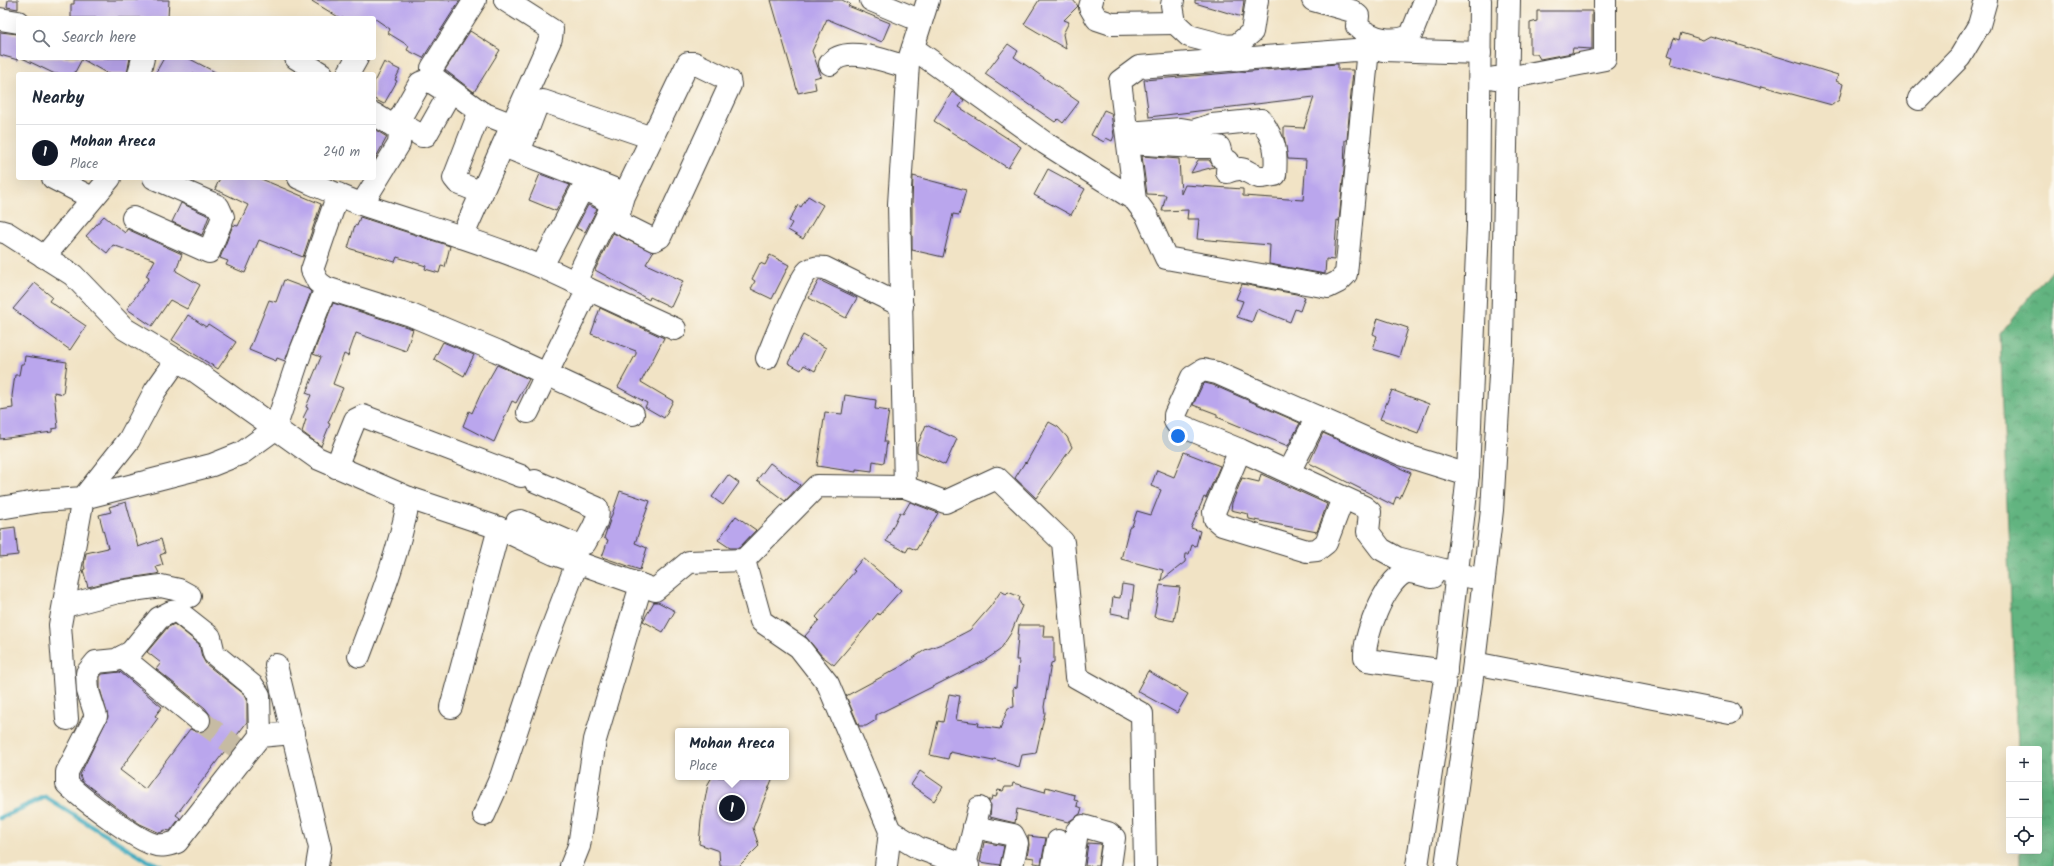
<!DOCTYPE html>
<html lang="en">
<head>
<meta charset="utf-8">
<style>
  :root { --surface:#fff; --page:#f2f2f3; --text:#1f2937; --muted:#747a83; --line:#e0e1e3; --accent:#111827 }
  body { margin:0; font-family:Kalam,sans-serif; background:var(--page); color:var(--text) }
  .controls { position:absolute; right:12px; bottom:12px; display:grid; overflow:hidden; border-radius:4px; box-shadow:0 4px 16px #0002 }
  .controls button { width:36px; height:36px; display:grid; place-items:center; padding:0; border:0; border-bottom:1px solid var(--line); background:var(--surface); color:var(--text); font:20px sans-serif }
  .you { position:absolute; left:1178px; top:436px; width:14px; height:14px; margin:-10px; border:3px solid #fff; border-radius:50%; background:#1a73e8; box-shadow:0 0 0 6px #1a73e833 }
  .badge { display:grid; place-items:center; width:26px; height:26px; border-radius:50%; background:var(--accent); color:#fff; font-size:13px; font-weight:700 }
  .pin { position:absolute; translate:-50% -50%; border:2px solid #fff; box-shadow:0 1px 4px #0006 }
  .popup { position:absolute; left:675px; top:728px; width:114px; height:52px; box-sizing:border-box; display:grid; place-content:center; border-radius:4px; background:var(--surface); filter:drop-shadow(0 1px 3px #0005); font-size:13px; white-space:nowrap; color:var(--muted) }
  .popup b { font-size:15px; color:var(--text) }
  .popup::after { content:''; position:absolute; left:50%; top:100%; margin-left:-8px; border:8px solid transparent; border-top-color:var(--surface) }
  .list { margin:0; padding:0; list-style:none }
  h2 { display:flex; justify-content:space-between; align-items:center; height:52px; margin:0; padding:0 16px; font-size:17px }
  h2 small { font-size:13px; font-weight:400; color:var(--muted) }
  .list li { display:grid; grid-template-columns:26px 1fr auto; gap:12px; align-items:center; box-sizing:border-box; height:56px; padding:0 16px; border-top:1px solid var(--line) }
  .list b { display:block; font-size:15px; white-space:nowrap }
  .list p { margin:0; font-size:13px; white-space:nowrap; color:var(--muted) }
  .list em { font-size:13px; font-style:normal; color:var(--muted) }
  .icon { flex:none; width:22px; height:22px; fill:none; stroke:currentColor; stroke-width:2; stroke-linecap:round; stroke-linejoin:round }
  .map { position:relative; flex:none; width:2054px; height:866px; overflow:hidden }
  .search { position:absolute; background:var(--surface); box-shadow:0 4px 16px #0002; left:16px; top:16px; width:360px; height:44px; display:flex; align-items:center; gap:10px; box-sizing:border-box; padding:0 14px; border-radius:4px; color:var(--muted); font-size:15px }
  .panel { position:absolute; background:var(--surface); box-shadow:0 4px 16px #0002; left:16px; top:72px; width:360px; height:108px; border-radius:4px }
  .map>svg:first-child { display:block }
  .forest { fill:url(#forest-crowns); stroke:#3f684e }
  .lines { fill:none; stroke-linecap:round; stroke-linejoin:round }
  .stream { stroke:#40abbf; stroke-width:5 }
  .building { fill:#baa6ed }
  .minor-tunnel { stroke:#c6bba3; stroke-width:22; stroke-dasharray:22 11; stroke-linecap:butt }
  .minor-casing { stroke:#3c3a35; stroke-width:24 }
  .minor { stroke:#fff; stroke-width:22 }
</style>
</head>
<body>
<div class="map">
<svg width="2054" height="866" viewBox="0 0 2054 866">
  <defs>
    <pattern id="forest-crowns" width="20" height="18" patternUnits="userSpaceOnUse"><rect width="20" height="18" fill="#62b480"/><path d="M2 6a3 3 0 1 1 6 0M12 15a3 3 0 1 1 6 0" fill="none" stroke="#509268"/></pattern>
  </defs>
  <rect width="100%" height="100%" fill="#fbf7ec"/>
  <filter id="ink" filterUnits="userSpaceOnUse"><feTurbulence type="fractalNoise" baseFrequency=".025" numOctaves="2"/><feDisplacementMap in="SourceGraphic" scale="8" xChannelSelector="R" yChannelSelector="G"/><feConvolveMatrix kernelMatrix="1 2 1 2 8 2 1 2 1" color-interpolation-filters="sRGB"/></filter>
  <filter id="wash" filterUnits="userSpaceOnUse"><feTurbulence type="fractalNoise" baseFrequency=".012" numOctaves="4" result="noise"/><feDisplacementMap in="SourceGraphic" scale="16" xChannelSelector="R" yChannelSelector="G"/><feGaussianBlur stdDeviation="0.9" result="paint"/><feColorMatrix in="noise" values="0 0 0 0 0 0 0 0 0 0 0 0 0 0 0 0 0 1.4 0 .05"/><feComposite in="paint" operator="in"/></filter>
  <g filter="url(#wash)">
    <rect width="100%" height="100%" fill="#f1e3c5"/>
    <polygon class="forest" points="2054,266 2054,866 2020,866 2020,851 2039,851 2039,749 2017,749 2000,334"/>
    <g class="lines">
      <polyline class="stream" points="0,818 45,797 148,861 161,866"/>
    </g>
    <g id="blocks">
      <g class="building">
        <polygon points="8,0 18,0 18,9 7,7"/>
        <polygon points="74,0 169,0 168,18 71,18 71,4 74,4"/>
        <polygon points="310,0 460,0 423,58 407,50 409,46 388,33 390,29 374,18 340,18"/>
        <polygon points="771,0 842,0 850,4 848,6 890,23 882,42 827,19 812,51 821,76 814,78 816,89 798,93"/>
        <polygon points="1039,0 1073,0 1078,6 1064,20 1069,22 1063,34 1066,49 1024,24"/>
        <polygon points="1195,0 1244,0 1242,17 1195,3"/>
        <polygon points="1537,11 1592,11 1592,49 1573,48 1572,53 1540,59 1537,54 1530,54 1530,23 1537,21"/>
        <polygon points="470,31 500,50 474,92 445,70"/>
        <polygon points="0,32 18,34 18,60 0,55"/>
        <polygon points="1681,33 1703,40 1710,36 1838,75 1836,81 1843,84 1839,100 1832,105 1762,86 1761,88 1727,79 1727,80 1671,64 1673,57 1668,55 1674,38 1679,40"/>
        <polygon points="1008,44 1018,51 1014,57 1079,102 1063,123 1058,119 1055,122 985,74"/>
        <polygon points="22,58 130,58 127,74 108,74 82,59 74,74 55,74"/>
        <polygon points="164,58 188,58 219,74 155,74"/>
        <polygon points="384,62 400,70 395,80 397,81 384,104 374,99 374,82"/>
        <polygon points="1336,64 1338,64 1338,70 1353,70 1347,140 1345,140 1344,170 1339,221 1337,220 1334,260 1326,259 1325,274 1269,264 1270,245 1197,239 1199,219 1187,219 1188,210 1162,211 1166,195 1147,194 1142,156 1179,159 1181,194 1185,185 1243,189 1243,196 1303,200 1306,160 1288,159 1284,136 1284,127 1304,128 1314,97 1149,117 1144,80"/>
        <polygon points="952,92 964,100 959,107 1021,147 1008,168 934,121"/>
        <polygon points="1104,110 1111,113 1114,136 1112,141 1106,138 1104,142 1091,135"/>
        <polygon points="374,129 387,137 374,161"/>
        <polygon points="1198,160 1209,160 1214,167 1191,173"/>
        <polygon points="1048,169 1085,189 1071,215 1034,195"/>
        <polygon points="540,174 570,185 556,211 529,200"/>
        <polygon points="913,176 966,190 959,215 953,214 943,257 912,250 912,204"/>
        <polygon points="220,178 259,178 321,204 303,257 259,240 245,273 226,265 228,261 220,258 233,225 238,226 248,205 215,189"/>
        <polygon points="808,196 823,205 803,239 788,230 792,223 789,221 798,205 801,207"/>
        <polygon points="181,203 209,216 202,235 172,222"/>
        <polygon points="588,205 597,209 585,232 576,228"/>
        <polygon points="104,216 125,233 127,229 182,254 176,271 200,285 187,309 170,300 152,326 127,309 149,278 146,276 155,260 113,245 107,253 86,236"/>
        <polygon points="360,217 450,246 445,267 441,266 439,273 425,269 426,266 397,257 395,262 348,248 355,225 357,226"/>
        <polygon points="613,233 653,252 646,264 683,281 671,307 650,297 649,300 595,270"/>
        <polygon points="770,255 789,265 772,299 751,289 755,281 752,279 760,263 765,265"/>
        <polygon points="284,280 308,289 311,292 285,361 277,358 276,361 249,350 269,300 276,302"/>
        <polygon points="819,280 857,298 846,318 809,298"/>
        <polygon points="35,283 52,297 49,301 86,326 70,350 13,309"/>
        <polygon points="1242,284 1296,294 1305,297 1300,311 1295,309 1290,322 1257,309 1252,322 1237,317 1243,301 1236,299"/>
        <polygon points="333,303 413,329 406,351 356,333 348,356 344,354 333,384 343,388 328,423 330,424 321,446 302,432 306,419 303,418 308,408 306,407 311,395 306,393 321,357 313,354"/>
        <polygon points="600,308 664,338 641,382 673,401 664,418 645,407 647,403 618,387 636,354 636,351 591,334"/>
        <polygon points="188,315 206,327 208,324 236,342 218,369 172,340"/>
        <polygon points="1378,318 1408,328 1399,357 1373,349 1377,336 1373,334"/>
        <polygon points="803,335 826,348 815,371 804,365 801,370 788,363"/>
        <polygon points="443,342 474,355 464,376 434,359"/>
        <polygon points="25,356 67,362 63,394 54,392 58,428 52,429 52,432 0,439 0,410 13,408 12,396 15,375 19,375 21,364 24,364"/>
        <polygon points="497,365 529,379 516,403 512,401 494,442 463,426 469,411 472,413 481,393"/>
        <polygon points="1205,383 1213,385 1300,423 1288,446 1217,417 1217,414 1193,405 1202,386"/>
        <polygon points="1392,390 1429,404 1418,433 1380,419"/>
        <polygon points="845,395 876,400 875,409 889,411 884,442 887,442 884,463 873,461 872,471 856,469 856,472 817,466 825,412 842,414"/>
        <polygon points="1049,422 1058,427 1067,437 1072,447 1036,498 1015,478 1025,462 1026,463"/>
        <polygon points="926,425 957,439 945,465 917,452 917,446"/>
        <polygon points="1323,433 1411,473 1400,498 1396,497 1393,505 1309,463"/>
        <polygon points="1184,452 1220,466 1206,498 1204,497 1191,528 1200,531 1196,546 1192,545 1189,554 1186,554 1185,562 1161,581 1163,570 1121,559 1129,528 1132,526 1137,511 1151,515 1161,490 1151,486 1157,470 1174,477"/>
        <polygon points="770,463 800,485 785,501 757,480"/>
        <polygon points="1261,474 1327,504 1317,532 1249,519 1248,514 1231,510 1232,503 1242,478 1259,482"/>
        <polygon points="728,475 739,483 723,505 712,497"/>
        <polygon points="620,491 650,501 635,543 647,548 640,570 602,557 608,540 604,538"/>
        <polygon points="126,502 138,547 161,539 165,553 160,555 163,565 156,567 159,573 156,574 116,580 88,587 83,570 85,569 84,565 86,553 108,548 99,515 111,512 109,507"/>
        <polygon points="910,502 938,513 916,550 909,547 906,552 886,541 900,512 903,514"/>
        <polygon points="736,516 756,530 739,548 730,548 718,540"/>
        <polygon points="15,527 18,555 0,557 0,529"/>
        <polygon points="863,558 901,590 879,615 878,613 834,665 822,656 805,636 819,620 816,617 855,571 853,570"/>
        <polygon points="1122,584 1134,586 1130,617 1111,613 1113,597 1120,598"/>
        <polygon points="1160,585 1180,587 1174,621 1154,617"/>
        <polygon points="1001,591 1006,594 1008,592 1020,597 1019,601 1022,606 1011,633 1000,650 984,661 876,715 876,720 866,726 859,726 846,696 900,667 925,650 947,642 970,630 990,607"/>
        <polygon points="654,602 658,602 675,611 663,632 643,621"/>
        <polygon points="174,624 199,644 202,657 206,664 244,694 247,699 247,722 176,815 180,818 170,831 165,830 160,833 140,824 116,807 82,781 80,775 108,717 100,689 100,677 102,674 120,672 162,707 155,716 158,718 120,770 145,789 190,729 197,732 204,732 209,728 211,722 211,716 205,708 156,669 161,663 147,652 167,628"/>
        <polygon points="1019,625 1044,625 1043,637 1054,637 1054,662 1051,663 1044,707 1045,713 1036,753 1022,755 1019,767 994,759 993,761 950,752 948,759 930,755 938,721 943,722 949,694 960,696 956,720 979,723 978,726 1000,729 1008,708 1014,707 1013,688 1017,687 1019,660 1016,660"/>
        <polygon points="1148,671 1188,694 1177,713 1137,691"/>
        <polygon points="920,771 943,787 934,801 911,785"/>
        <polygon points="712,777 773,777 753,828 759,846 739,866 720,866 719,851 699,844 701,821 708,784"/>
        <polygon points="1013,783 1045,792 1046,787 1075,795 1074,800 1078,801 1077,806 1082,808 1080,814 1068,822 1017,809 1015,823 990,817 991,805 988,800 991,800 992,796 996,797 998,790 1003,791 1005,787 1012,787"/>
        <polygon points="1028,836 1046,838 1041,864 1034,863 1034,858 1027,857 1029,845"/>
        <polygon points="984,842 1004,846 1000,865 980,862"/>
        <polygon points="1088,843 1101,844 1098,866 1085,866"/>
      </g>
    </g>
  </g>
  <g filter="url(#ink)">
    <use href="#blocks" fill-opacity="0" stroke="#3c3a35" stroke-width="1"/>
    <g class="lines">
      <polyline class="minor-tunnel" points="199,720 236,747"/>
      <defs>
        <g id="minor">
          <polyline points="475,0 432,68 433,77 482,113"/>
          <polyline points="871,0 921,21"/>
          <polyline points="1092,0 1090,7 1097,19 1112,24 1175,23"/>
          <polyline points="1173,0 1172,5 1175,23 1189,36 1227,46 1237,45 1252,32 1257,0"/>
          <path d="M1313,0L1352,11L1358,16L1357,26C1371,39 1394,44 1411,35L1425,0"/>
          <polyline points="0,19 18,22"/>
          <polyline points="913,48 1045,143 1135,200 1120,81 1139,67 1368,49 1346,274 1338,282 1328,287 1166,258 1147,216 1135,200"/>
          <polyline points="1383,50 1480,53"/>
          <polyline points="296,58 322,74"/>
          <path d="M830,64C845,44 887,62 907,67"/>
          <polyline points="139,74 143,58"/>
          <polyline points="348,74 357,58"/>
          <polyline points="1495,78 1508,78 1605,59 1605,0"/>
          <polyline points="1919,99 1960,57 1979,25 1986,0"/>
          <polyline points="395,127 420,83 428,80 444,90 448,96 426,135 422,136 398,122"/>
          <path d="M1127,133L1181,129L1193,131L1212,125L1261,120C1275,141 1277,150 1275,175C1270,175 1263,178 1259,177C1243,172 1247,165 1227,172L1228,161L1222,158L1219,147H1195L1128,143"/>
          <polyline points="503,146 619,191 624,196 618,217 620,223 654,240 660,237 730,85 729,80 694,63 688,63 624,196"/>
          <polyline points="519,152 537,105 543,101 652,138"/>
          <polyline points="53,178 92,198"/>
          <path d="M299,178C320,187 342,197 364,205C440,231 517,251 588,289L528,412"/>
          <polyline points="482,193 458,183 454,178 478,116 482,113 513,125"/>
          <polyline points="362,204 399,144 400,133 395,127 374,114"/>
          <polyline points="133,218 209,252 223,217 218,206 154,178"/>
          <polyline points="0,231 7,233 73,275 125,329 195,371 317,458 409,498 499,528 554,554 655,590 689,562 744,560 817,486 905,487 899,204 908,63 928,0"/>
          <polyline points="462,237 551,38 552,30 505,0"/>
          <polyline points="44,257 110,178"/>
          <path d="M542,266L580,193L582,191C592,191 604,197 610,205V210L575,282"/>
          <polyline points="326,288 411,315 497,351 633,414"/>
          <polyline points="588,289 675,329"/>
          <path d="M767,358C773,343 799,278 808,271C814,267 818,267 825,268L902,306"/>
          <polyline points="1240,450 1214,512 1215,519 1222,525 1307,551 1317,550 1326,543 1343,498"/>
          <polyline points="336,467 355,420 363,416 521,476"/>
          <polyline points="1289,472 1317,417"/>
          <polyline points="1468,475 1401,454 1217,373 1203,370 1192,377 1175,415 1175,421 1177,424 1240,450 1364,507 1370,512 1368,532 1381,549 1397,558 1471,577"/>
          <polyline points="905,487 945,502 997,478 1063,542 1076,677 1142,714 1145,866"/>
          <polyline points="0,508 42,501 83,498 129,440 155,391 177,360"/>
          <path d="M512,534L517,522L521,521L574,544L585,543C590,533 601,519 597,508L535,481"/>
          <polyline points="744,560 761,621 799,647 828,684 890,831 886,866"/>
          <path d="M1432,577C1425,576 1411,570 1404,573C1384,583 1364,637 1365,657L1367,660L1446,671"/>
          <polyline points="65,606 118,592 161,586 179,590 190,596"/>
          <path d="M359,656C379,603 399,553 409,498"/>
          <polyline points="122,657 199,720"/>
          <polyline points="1474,663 1730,713"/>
          <polyline points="276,665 320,848 317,866"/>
          <polyline points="451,707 499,528"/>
          <polyline points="67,719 60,625 83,498 212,465 242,453 275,429 301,351 326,288 318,282 312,270 338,194"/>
          <path d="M260,736L259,695L253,686L214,654L210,637L177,611L171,612L159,618L131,652L116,660L96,662L87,673L88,691L96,716L67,772V784C81,798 135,839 153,844C161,847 168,845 177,842L260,736L293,733"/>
          <polyline points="484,815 501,777 541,657 577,563"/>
          <polyline points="974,827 1013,835 1017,843 1012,866"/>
          <polyline points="890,831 918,848 968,866"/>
          <polyline points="965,865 979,808"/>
          <polyline points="571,866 579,846 595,740 641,585"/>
          <polyline points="1053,866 1058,841"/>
          <polyline points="1072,866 1077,831 1083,826 1108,833 1114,838 1110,866"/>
          <polyline points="1417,866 1444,685 1468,475 1478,226 1480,0"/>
          <polyline points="1446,866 1474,663 1492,510 1502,342 1509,0"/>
        </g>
      </defs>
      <use href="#minor" class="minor-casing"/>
      <use href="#minor" class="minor"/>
    </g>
  </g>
</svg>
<div class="controls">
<button>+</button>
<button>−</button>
<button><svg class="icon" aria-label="locate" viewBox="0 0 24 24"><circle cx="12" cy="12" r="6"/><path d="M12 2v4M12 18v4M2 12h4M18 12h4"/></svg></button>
</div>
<div class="you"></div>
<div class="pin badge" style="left:732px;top:808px">1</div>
<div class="popup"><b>Mohan Areca</b>Place</div>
<div class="search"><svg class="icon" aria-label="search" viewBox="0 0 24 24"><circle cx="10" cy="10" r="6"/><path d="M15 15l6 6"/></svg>Search here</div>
<section class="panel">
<h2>Nearby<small></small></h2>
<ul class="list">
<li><span class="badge">1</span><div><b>Mohan Areca</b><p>Place</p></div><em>240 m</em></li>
</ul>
</section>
</div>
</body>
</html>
